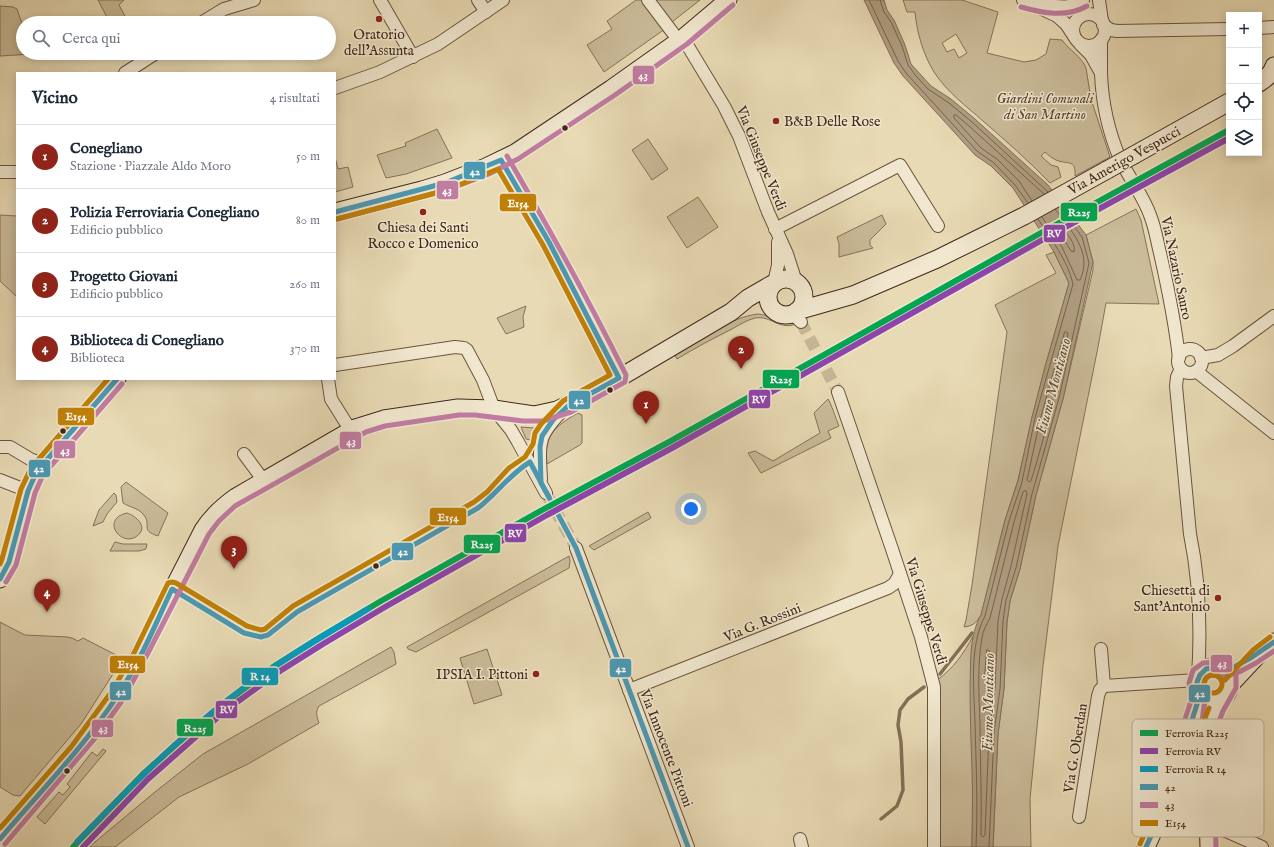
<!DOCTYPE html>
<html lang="it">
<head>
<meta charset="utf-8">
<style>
  :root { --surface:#fff; --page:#f2f2f3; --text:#1f2937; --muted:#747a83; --line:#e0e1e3; --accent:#8f2418 }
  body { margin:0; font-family:"IM FELL English",serif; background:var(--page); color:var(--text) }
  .controls { position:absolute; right:12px; top:12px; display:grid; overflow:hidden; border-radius:0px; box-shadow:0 2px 10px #0003 }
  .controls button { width:36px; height:36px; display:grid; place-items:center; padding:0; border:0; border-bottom:1px solid var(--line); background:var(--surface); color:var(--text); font:20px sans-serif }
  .you { position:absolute; left:691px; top:509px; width:14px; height:14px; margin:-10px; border:3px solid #fff; border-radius:50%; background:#1a73e8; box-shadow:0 0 0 6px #1a73e833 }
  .badge { display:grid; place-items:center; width:26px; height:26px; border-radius:50%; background:var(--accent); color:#fff; font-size:13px; font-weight:700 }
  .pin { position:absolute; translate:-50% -33px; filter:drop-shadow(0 1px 2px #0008) }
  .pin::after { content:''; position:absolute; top:21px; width:14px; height:12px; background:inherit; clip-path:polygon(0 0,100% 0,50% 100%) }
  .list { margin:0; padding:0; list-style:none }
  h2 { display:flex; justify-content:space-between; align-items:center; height:52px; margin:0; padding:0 16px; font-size:17px }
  h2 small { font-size:13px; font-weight:400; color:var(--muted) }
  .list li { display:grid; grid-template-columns:26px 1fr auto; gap:12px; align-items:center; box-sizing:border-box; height:64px; padding:0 16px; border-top:1px solid var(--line) }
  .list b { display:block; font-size:15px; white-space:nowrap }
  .list p { margin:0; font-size:13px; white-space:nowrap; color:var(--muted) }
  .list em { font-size:13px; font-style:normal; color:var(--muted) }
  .icon { flex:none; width:22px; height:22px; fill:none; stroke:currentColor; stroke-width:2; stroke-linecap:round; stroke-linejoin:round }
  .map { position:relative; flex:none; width:1274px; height:847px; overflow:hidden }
  .search { position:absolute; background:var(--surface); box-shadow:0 2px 10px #0003; left:16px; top:16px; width:320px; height:44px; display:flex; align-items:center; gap:10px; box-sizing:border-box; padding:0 14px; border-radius:22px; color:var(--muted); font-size:15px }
  .panel { position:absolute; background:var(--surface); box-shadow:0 2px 10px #0003; left:16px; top:72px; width:320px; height:308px; border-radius:0px }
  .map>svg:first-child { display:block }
  .green { fill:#cbbc9a; stroke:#86725a; fill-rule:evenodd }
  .water { fill:#af9d80; stroke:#836e57 }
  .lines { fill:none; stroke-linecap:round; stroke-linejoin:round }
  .shore { stroke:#78624d; stroke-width:1 }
  .stream { stroke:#836e57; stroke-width:3.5 }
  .street-tunnel { stroke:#c6b695; stroke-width:12; stroke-dasharray:12 6; stroke-linecap:butt }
  .street-casing { stroke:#6a5440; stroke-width:14 }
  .secondary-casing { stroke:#40271a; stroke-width:19 }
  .street { stroke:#f0e7ce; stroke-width:12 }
  .secondary { stroke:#f0e7ce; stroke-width:17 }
  .secondary-bridge-casing { stroke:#40271a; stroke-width:19; stroke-linecap:butt }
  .secondary-bridge { stroke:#f0e7ce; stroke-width:17 }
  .bus-1-casing { stroke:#f0e7ce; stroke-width:8 }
  .bus-2-casing { stroke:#f0e7ce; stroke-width:8 }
  .bus-3-casing { stroke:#f0e7ce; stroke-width:8 }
  .bus-1 { stroke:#4b98b3; stroke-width:5 }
  .bus-2 { stroke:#c17ca2; stroke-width:5 }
  .bus-3 { stroke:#c08008; stroke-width:5 }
  .rail-1-casing { stroke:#f0e7ce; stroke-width:9 }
  .rail-2-casing { stroke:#f0e7ce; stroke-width:9 }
  .rail-3-casing { stroke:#f0e7ce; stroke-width:9 }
  .rail-1 { stroke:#00a651; stroke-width:6 }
  .rail-2 { stroke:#8e44ad; stroke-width:6 }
  .rail-3 { stroke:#069cbc; stroke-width:6 }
  .poi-dot { fill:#8f2418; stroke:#f0e7ce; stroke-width:1.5 }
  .bus-dot { fill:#40271a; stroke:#f0e7ce; stroke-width:1.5 }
  .labels { text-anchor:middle; stroke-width:3; stroke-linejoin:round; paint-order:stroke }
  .poi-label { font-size:14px; fill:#40271a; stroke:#f0e7ce }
  .park-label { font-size:14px; font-style:italic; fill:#5c4534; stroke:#f0e7ce }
  .street-label { font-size:14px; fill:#40271a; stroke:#f0e7ce }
  .water-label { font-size:15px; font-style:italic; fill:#614a39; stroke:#f0e7ce }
  .key { fill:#f0e7ce; stroke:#bbad98; stroke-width:1 }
  .key-label { font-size:11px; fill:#40271a }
  .line-badge { stroke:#f0e7ce; stroke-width:1.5 }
  .badge-label { font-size:11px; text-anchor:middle; font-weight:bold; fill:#fff }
</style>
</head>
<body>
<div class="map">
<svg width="1274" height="847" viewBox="0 0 1274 847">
  <rect width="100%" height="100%" fill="#e8dab4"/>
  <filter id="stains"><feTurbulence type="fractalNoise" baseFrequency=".005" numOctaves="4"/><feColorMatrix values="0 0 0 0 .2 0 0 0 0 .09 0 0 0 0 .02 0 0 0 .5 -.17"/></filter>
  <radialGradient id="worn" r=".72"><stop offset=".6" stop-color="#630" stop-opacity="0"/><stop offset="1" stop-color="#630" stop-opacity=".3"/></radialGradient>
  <g class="green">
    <polygon points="98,0 124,0 119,5 127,20 123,23 110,23"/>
    <polygon points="636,0 642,0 665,29 604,72 587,45 612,29 607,21"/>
    <polygon points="656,0 700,0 672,22"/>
    <path d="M903,0H962L998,12L987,53L1024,62L1036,60L1046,54L1050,39L1062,40C1069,50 1082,57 1086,68L1091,99L1110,157L1075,176C1076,158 1067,165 1056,160C1052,158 1048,155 1045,152L1041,156L1051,165L1058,167L1061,177L1050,183C1029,161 1006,141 983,121C966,106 947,92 934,72C923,54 917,33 915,12H907ZM956,34L967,53L959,58L954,49L947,52L942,43Z"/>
    <polygon points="0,6 13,7 17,9 23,27 23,53 32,54 0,56"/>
    <polygon points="437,129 452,158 406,174 386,178 377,155 406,146 405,143"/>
    <polygon points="648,139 668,169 652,180 632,150"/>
    <polygon points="335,157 338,169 348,167 353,187 335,192"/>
    <polygon points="698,197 718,227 687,248 667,217"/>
    <polygon points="1136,209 1141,220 1159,304 1106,303 1098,347 1058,546 1043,666 1030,799 1031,847 993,847 998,733 1004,689 1007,622 1010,601 1020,569 1036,495 1063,399 1093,270 1093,262 1086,235"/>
    <polygon points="0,215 17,216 17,297 0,281"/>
    <polygon points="882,215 886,224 870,240 870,245 873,248 839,257 839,244 837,237"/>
    <path d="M1054,252L1069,283L1045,367L1032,418L1018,480L1005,520L981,615C976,623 973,626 964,627L966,620L972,585L1007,332L995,305L1056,273L1046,255Z"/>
    <polygon points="526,306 523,317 524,327 506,334 497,318"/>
    <path d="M758,314L764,315L783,323H799C779,332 772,315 755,318C747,320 739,325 732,329C714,338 695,348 677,359L674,353C698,340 731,317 758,314Z"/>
    <path d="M828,399C831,403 836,419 839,426L828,431L831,438L761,473L748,453L755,451L773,461L820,433L814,413Z"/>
    <path d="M578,413L582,415V443L580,445L547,464C543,436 555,426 578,413Z"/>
    <polygon points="521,427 534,428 530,440 526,439"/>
    <path d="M126,482L168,513L158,536C139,530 153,525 143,514C138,508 129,507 123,503L121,487Z"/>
    <polygon points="114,493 116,495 117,502 107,514 103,522 93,526 99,510"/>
    <polygon points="648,512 651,518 594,550 589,546"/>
    <path d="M127,513C136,516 149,527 137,536C121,548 100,519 127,513Z"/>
    <polygon points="115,542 123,544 147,544 146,549 139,551 110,551"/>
    <polygon points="569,556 570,561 569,568 416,652 408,649 407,647"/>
    <polygon points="0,622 17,631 25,635 67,637 72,638 78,641 83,638 118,656 117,658 122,660 81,724 20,796 13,795 0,787"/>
    <path d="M973,636C968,689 973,742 973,795C973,812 972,830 972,847H940L937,680C953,669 964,653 973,636Z"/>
    <path d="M391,647L394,652L396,664L319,706C315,712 317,717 319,723L248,764L179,797L115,847H89L155,792L203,754Z"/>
    <polygon points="487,649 502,695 474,704 460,658"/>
    <polygon points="103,749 106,751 45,824 37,817 59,792 63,795 70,787 67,784 92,752 97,756"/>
  </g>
  <path class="water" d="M864,0H884L887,10L894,20L905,45L911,64L931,86L951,99L975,119L1048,185L1086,235L1093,262L1063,399L1036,495L1020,569L1010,601L1007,622L1004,689L998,734L993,847H972C972,821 973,796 972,770C971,742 970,713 970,684C971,661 969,636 981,615L1005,520L1018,481L1032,417L1045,367L1069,283L1054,252L1013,188L991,166L975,155L903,76L894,63Z"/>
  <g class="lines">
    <g class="shore">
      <polyline points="869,0 898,61 906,73 977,151 994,163 1015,185 1028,203"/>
      <polyline points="880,0 884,12 891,22 902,46 908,65 916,76 928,89 949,103 972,122 1048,192"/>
      <polyline points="1032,201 1019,181 997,159 981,148 954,118 954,115 956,115 969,126 1044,194"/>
      <path d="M1042,217L1062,247L1077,280H1080C1093,253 1071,230 1055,209"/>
      <path d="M1058,225L1060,226C1066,233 1076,242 1074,252L1071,251L1057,228Z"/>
      <path d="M1065,332H1067L1068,334C1057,383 1046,433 1031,481L1029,482L1027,480L1040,420Z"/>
      <path d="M1026,491L1027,494L1011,566L1002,599L998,621L995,688L989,733L985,835L983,837L981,835C982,798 980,761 980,724C979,696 977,665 982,638C983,630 987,624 990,618L1014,522L1023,492Z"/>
      <polygon points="987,650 989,650 990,652 989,676 987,677 985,675"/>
      <path d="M976,847C978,805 976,763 975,722C974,689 969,646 985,616L1009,521L1022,482L1035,418L1049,368L1073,284C1068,261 1051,239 1038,219"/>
      <polyline points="989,847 994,733 1000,689 1003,621 1006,600 1016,568 1032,494 1059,398 1089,263 1082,237 1060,207"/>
    </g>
    <g class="stream">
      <polyline points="940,674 972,633"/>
      <polyline points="881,819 897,806 903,790 901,742 898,725 900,710 908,699 924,687"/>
    </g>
    <g class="street-tunnel">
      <polyline points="801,322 838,392"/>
      <polyline points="546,493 576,548"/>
    </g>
    <defs>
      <g id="street">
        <polyline points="380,0 413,57"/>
        <polyline points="478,0 486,12"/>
        <polyline points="648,0 679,41"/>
        <polyline points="1023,0 1057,16 1066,24 1074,36"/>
        <polyline points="1099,0 1102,21"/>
        <path d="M1041,4C1055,6 1071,10 1083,0"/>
        <circle cx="1089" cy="30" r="16"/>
        <polyline points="201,23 224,9 254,0"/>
        <polyline points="1103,25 1111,30 1117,31 1229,29"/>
        <polyline points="1259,28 1274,27"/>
        <polyline points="683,38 724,106 739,136 768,212 787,254 796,282"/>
        <polyline points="1080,44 1091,55 1101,73 1101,40"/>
        <polyline points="125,73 156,53"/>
        <path d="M1101,73C1102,102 1109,133 1120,159C1129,178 1143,195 1150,215C1155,227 1157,241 1160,253C1168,288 1175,323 1179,358"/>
        <polyline points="335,88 380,72 438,44 503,0"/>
        <polyline points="501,160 549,242 590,320 619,378"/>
        <polyline points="0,172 17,172"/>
        <polyline points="775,229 900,165 938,226"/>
        <polyline points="774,283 778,265 778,242"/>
        <polyline points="792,313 801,322"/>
        <circle cx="1190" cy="361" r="12"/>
        <polyline points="1201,358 1218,355 1233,346 1274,316"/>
        <polyline points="335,365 455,347 464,348 467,350 483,380 494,409 511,430 518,442 546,493"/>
        <path d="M1181,369L1177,377L1176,386L1190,534C1199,578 1201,631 1198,677"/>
        <polyline points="1196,371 1274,433"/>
        <polyline points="328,379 331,399 351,431"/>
        <polyline points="838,392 892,549 921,637 934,687 934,847"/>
        <polyline points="0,447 10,447 30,459 43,464"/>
        <polyline points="244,454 264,481"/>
        <path d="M541,479C539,441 537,436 565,408"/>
        <polyline points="0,480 28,491"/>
        <polyline points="576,548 688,847"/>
        <polyline points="1101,649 1104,686 1197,680"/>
        <polyline points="629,690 888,588 894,584 900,574"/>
        <polyline points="1079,817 1098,696 1100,690 1104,686"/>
        <polyline points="1208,823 1262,847"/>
        <polyline points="800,839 802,847"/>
      </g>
      <g id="secondary">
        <path d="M1259,83C1265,79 1272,74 1274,66"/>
        <polyline points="1134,155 1229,102"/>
        <polyline points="335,212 422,190 445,183 486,167 515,153 611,89 683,38 728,0"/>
        <circle cx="786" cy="297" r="18"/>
        <polyline points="797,311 853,295 937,259 1024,216 1107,170"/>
        <polyline points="0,579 9,562 28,491 37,471 117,379"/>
        <polyline points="1230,685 1258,655 1274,642"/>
        <polyline points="1176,779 1179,760 1200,695"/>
        <path d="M0,839L92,731L118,694L142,650L203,530C212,516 222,507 236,497L355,428L384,419L458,408L494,409L534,415L557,410L597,391L731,312L748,298L774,283"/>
        <path d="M1146,847C1153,832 1160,816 1167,800C1170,794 1172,786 1176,781C1185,766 1198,754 1206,738C1209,731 1210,722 1213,715C1216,710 1219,704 1222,699C1225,696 1228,694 1229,689C1234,676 1219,663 1206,669C1186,680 1201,709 1223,698"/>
        <polyline points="1209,847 1207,778 1210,732"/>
      </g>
    </defs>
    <use href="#street" class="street-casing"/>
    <use href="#secondary" class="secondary-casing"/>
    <use href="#street" class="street"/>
    <use href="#secondary" class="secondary"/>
    <defs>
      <polyline id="secondary-bridge" points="1107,170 1134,155"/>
    </defs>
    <use href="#secondary-bridge" class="secondary-bridge-casing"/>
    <use href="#secondary-bridge" class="secondary-bridge"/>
    <defs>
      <g id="bus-1">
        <polyline points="335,212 445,183 501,160 549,242 619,378 568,406 553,420 542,436 540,447 541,483 549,497"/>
        <polyline points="0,579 9,562 28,491 37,471 117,379"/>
        <path d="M0,839C40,792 84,747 118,695C140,662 155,625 172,589L244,633L261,637L268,635L297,612L478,508C496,494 510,474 530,462L576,548L688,847"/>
        <polyline points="1146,847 1176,781 1179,760 1200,695 1197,682 1200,675 1206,669 1210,668 1223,670 1236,666 1252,657 1274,642"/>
      </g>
      <g id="bus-2">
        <path d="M1021,7C1042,13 1066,18 1087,6"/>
        <polyline points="337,219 447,190 489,174 518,159 615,95 687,44 733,5"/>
        <polyline points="6,582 16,565 35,493 43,475 122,384"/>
        <polyline points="1169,779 1172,758 1193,695 1189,683 1193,670 1203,663 1215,662 1227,665 1236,674 1236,688 1223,711 1211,743 1182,786"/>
        <path d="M5,844L97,736L124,698L148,653L209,534L219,521L235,506L366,432L385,426L459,415H475L523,421H543L571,412L625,382L626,375C589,301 549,228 507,156"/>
        <polyline points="1216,847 1214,777 1205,747 1201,730 1204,706 1207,696 1204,686 1205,680 1207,677 1211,675 1224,677 1239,672 1256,663 1274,651"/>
      </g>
      <g id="bus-3">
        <polyline points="0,564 2,559 21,489 31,468 108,379"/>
        <circle cx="1213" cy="684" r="9"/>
        <polyline points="1225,680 1253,650 1270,637"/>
        <polyline points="0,828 71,747 112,691 134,653 168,583 172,582 176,583 247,626 261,630 265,629 293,606 474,502 487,492 509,468 525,457 533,444 535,433 541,424 563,401 610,375 543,245 498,169 447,190 337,219"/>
        <polyline points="1140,844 1167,782 1196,740 1209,708"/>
      </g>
    </defs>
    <use href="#bus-1" class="bus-1-casing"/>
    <use href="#bus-2" class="bus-2-casing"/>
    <use href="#bus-3" class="bus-3-casing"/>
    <use href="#bus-1" class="bus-1"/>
    <use href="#bus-2" class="bus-2"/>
    <use href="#bus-3" class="bus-3"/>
    <defs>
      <polyline id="rail-1" points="73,847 143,774 189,733 222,705 276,665 319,638 381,601 544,509 669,442 1039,234 1229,130"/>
      <polyline id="rail-2" points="83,847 148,779 226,710 280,671 323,644 385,607 547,515 672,448 1042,240 1229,138"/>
      <path id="rail-3" d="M77,842C125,792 174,742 229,699C273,665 321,637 368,609"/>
    </defs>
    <use href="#rail-1" class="rail-1-casing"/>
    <use href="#rail-2" class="rail-2-casing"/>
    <use href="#rail-3" class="rail-3-casing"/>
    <use href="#rail-1" class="rail-1"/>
    <use href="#rail-2" class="rail-2"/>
    <use href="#rail-3" class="rail-3"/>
  </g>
  <g class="poi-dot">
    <circle cx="379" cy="19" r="4"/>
    <circle cx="776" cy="121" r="4"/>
    <circle cx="423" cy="212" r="4"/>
    <circle cx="1218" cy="598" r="4"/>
    <circle cx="536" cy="674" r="4"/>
  </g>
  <g class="bus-dot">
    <circle cx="565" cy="128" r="3.5"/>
    <circle cx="610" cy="390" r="3.5"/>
    <circle cx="63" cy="431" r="3.5"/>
    <circle cx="376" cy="566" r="3.5"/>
    <circle cx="67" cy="771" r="3.5"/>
  </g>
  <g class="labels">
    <g class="poi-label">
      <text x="379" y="39">Oratorio<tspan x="379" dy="16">dell’Assunta</tspan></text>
      <text x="784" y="126" text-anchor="start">B&amp;B Delle Rose</text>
      <text x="423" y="232">Chiesa dei Santi<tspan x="423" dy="16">Rocco e Domenico</tspan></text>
      <text x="1210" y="595" text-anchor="end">Chiesetta di<tspan x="1210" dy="16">Sant'Antonio</tspan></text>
      <text x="528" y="679" text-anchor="end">IPSIA I. Pittoni</text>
    </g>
    <g class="park-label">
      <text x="1045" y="103">Giardini Comunali<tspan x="1045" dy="16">di San Martino</tspan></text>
    </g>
    <g class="street-label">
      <text transform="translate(762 158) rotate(68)" y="5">Via Giuseppe Verdi</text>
      <text transform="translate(1124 160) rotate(-29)" y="5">Via Amerigo Vespucci</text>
      <text transform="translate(1177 268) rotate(78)" y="5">Via Nazario Sauro</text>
      <text transform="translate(927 611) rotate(73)" y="5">Via Giuseppe Verdi</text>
      <text transform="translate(762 622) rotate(-22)" y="5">Via G. Rossini</text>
      <text transform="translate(667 748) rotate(69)" y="5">Via Innocente Pittoni</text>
      <text transform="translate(1075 748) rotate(-81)" y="5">Via G. Oberdan</text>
    </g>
    <g class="water-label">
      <text transform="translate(1053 386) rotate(-75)" y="5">Fiume Monticano</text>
      <text transform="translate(988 702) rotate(-89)" y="5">Fiume Monticano</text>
    </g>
  </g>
  <rect x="1132" y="719" width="132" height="118" rx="6" class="key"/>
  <rect x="1140" y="730" width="18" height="6" fill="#00a651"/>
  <rect x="1140" y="748" width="18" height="6" fill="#8e44ad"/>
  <rect x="1140" y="766" width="18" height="6" fill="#069cbc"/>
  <rect x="1140" y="784" width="18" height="6" fill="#4b98b3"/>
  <rect x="1140" y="802" width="18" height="6" fill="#c17ca2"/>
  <rect x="1140" y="820" width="18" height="6" fill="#c08008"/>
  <g class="key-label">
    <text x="1165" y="737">Ferrovia R225</text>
    <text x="1165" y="755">Ferrovia RV</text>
    <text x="1165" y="773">Ferrovia R 14</text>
    <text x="1165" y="791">42</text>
    <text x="1165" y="809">43</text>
    <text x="1165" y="827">E154</text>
  </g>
  <g class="line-badge">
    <rect x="632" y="65" width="23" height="20" rx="4" fill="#c17ca2"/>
    <rect x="463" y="161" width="23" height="19" rx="4" fill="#4b98b3"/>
    <rect x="436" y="180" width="23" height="20" rx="4" fill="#c17ca2"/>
    <rect x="499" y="193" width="38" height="19" rx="4" fill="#c08008"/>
    <rect x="1060" y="202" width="38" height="20" rx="4" fill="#00a651"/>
    <rect x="1043" y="224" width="23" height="19" rx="4" fill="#8e44ad"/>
    <rect x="762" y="369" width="38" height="20" rx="4" fill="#00a651"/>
    <rect x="748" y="389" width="23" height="20" rx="4" fill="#8e44ad"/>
    <rect x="568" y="390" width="23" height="20" rx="4" fill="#4b98b3"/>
    <rect x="57" y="407" width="38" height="19" rx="4" fill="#c08008"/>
    <rect x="339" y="431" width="23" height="19" rx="4" fill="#c17ca2"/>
    <rect x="53" y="440" width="23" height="19" rx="4" fill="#c17ca2"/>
    <rect x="28" y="459" width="23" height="19" rx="4" fill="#4b98b3"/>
    <rect x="429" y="507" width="38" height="19" rx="4" fill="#c08008"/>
    <rect x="504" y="523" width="23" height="20" rx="4" fill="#8e44ad"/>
    <rect x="463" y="534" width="38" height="20" rx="4" fill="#00a651"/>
    <rect x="391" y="542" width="23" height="19" rx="4" fill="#4b98b3"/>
    <rect x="1210" y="654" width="23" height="19" rx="4" fill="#c17ca2"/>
    <rect x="109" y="655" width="37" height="19" rx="4" fill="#c08008"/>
    <rect x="609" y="658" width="23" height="20" rx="4" fill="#4b98b3"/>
    <rect x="241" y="667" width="38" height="19" rx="4" fill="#069cbc"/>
    <rect x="109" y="681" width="23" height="20" rx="4" fill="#4b98b3"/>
    <rect x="1188" y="684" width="23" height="19" rx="4" fill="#4b98b3"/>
    <rect x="215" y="700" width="23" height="19" rx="4" fill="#8e44ad"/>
    <rect x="176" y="718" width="38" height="19" rx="4" fill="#00a651"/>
    <rect x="91" y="719" width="23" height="19" rx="4" fill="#c17ca2"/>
  </g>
  <g class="badge-label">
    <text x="643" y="79">43</text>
    <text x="475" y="175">42</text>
    <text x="447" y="194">43</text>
    <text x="518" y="207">E154</text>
    <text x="1079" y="216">R225</text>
    <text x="1054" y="237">RV</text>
    <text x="781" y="383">R225</text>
    <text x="759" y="403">RV</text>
    <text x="579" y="404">42</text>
    <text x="76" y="420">E154</text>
    <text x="351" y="445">43</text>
    <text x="65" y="454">43</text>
    <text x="39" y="472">42</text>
    <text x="448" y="521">E154</text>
    <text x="515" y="537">RV</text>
    <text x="482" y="548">R225</text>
    <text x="403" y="555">42</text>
    <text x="1222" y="667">43</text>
    <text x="128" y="668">E154</text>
    <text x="621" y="672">42</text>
    <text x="260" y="680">R 14</text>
    <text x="121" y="695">42</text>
    <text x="1200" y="697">42</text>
    <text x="227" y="713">RV</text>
    <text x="195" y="732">R225</text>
    <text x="103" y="732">43</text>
  </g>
  <rect width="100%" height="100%" filter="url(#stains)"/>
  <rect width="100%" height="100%" fill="url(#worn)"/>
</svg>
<div class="controls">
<button>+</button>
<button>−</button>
<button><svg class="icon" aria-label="locate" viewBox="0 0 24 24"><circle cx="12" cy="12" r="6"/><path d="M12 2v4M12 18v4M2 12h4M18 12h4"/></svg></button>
<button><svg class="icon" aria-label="layers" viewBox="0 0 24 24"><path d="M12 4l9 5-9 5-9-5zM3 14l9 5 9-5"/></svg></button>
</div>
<div class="you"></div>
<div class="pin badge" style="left:646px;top:424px">1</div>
<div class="pin badge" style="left:741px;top:369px">2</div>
<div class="pin badge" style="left:234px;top:569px">3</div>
<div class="pin badge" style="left:47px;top:612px">4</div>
<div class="search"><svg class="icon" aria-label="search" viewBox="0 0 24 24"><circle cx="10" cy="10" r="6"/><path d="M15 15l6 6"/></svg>Cerca qui</div>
<section class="panel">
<h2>Vicino<small>4 risultati</small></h2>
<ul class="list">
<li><span class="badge">1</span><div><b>Conegliano</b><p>Stazione · Piazzale Aldo Moro</p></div><em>50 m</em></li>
<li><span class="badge">2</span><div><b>Polizia Ferroviaria Conegliano</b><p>Edificio pubblico</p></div><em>80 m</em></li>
<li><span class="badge">3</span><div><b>Progetto Giovani</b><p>Edificio pubblico</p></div><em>260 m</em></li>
<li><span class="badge">4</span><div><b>Biblioteca di Conegliano</b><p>Biblioteca</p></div><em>370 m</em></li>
</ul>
</section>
</div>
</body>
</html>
